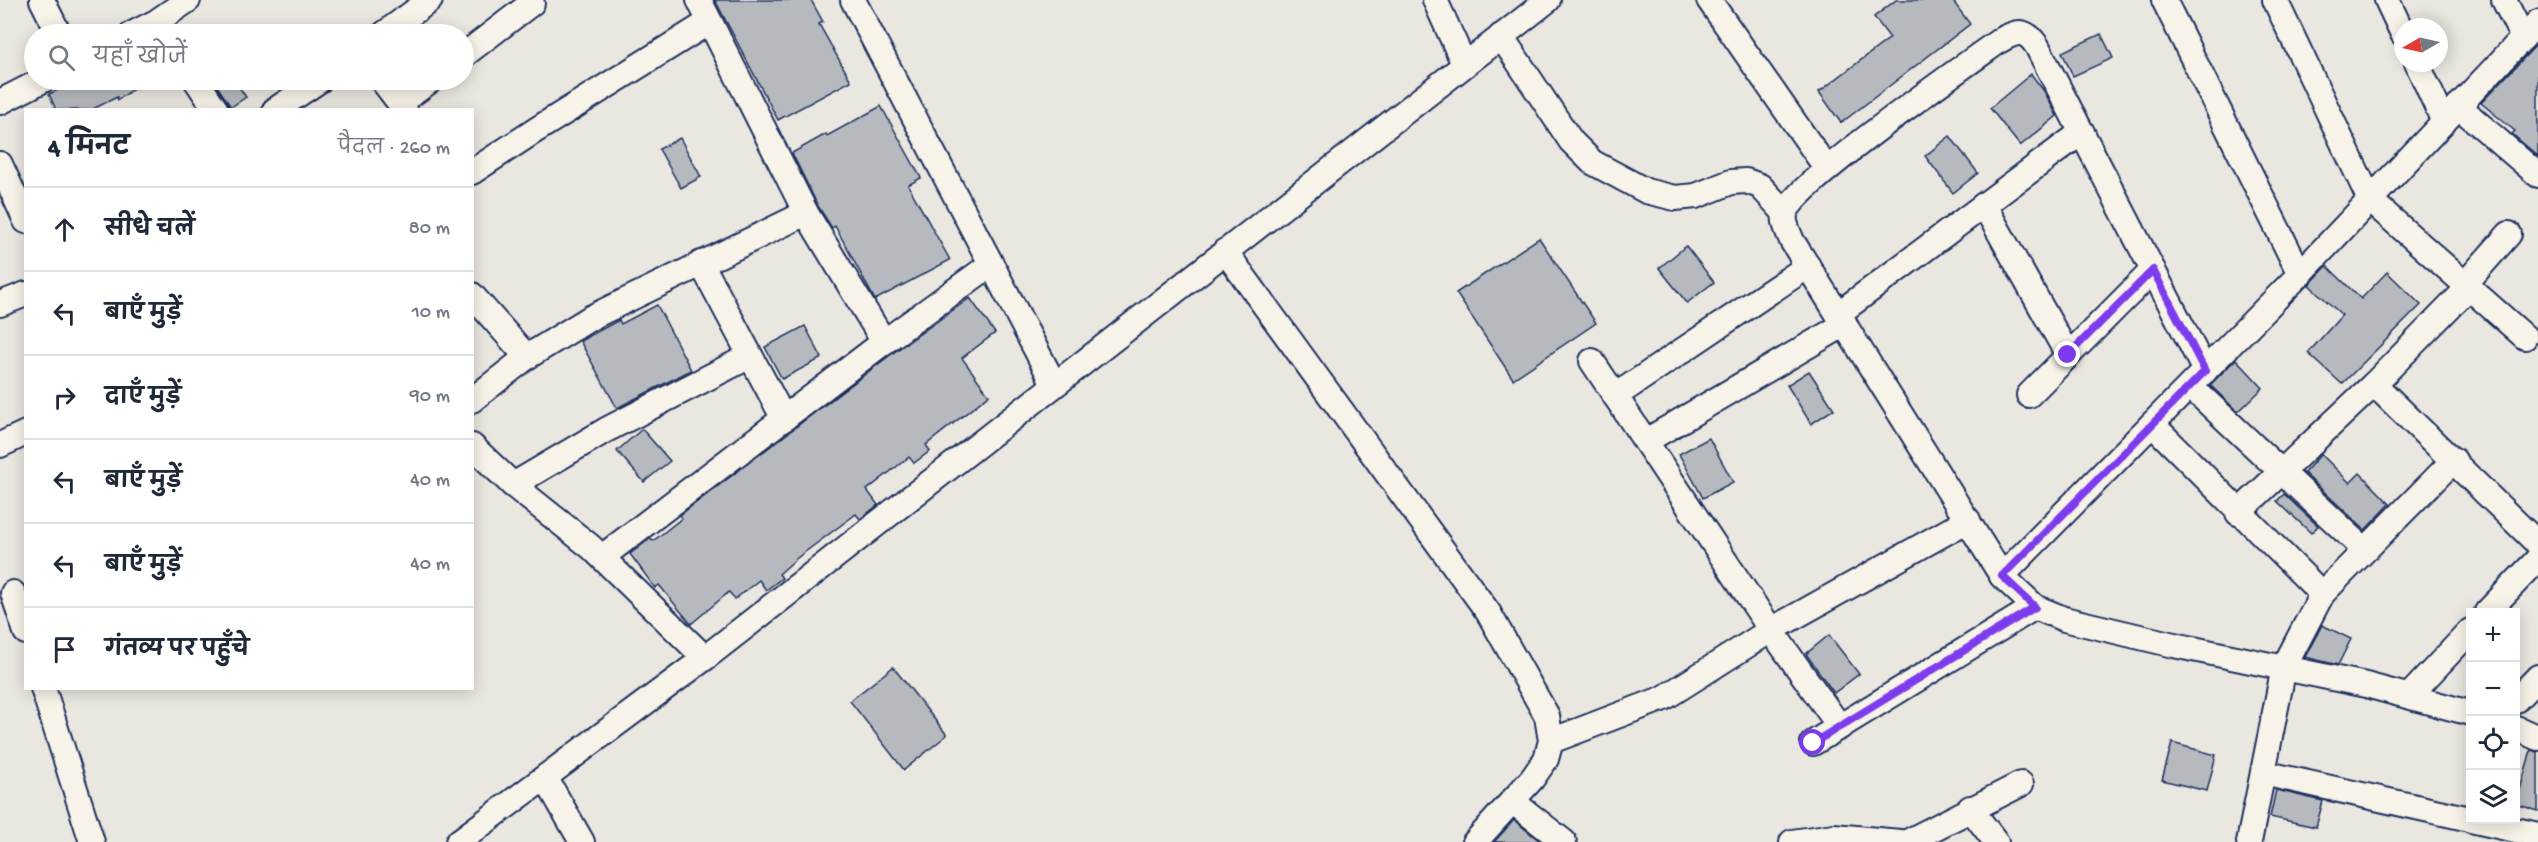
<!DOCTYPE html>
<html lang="hi">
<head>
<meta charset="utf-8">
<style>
  :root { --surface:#fff; --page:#f6f6f7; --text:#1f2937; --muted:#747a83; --line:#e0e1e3 }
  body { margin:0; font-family:"Gochi Hand","Playpen Sans Deva",sans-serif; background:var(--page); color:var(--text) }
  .controls { position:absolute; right:18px; bottom:18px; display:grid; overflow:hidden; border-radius:0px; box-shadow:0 3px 15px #0003 }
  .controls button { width:54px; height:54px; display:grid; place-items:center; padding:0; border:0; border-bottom:2px solid var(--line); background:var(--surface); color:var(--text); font:30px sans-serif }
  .compass { position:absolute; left:2394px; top:18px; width:54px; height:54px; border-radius:50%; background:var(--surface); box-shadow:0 3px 15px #0003; rotate:261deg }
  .stop { position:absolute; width:18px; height:18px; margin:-14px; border:4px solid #7c3aed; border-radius:50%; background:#fff }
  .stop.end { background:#7c3aed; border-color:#fff; box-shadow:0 2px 6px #0008 }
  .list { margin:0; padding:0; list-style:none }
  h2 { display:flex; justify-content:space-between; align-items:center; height:78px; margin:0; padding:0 24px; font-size:26px }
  h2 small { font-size:20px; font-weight:400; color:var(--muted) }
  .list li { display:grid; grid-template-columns:39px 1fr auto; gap:18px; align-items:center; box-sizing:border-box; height:84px; padding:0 24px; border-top:2px solid var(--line) }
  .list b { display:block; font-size:22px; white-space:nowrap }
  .list em { font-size:20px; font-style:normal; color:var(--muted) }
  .icon { flex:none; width:33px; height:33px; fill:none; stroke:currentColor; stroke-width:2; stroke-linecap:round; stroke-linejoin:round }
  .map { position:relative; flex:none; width:2538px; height:842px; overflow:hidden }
  .search { position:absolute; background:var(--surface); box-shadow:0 3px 15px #0003; left:24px; top:24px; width:450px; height:66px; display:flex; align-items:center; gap:15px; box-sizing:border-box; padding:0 21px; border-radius:33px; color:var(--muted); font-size:22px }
  .panel { position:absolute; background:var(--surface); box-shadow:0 3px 15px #0003; left:24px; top:108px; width:450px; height:582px; border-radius:0px }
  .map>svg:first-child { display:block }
  .building { fill:#b6babf; stroke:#1b2f5e; stroke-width:1.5 }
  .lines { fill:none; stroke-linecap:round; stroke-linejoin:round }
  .street-casing { stroke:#1b2f5e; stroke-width:28 }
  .street { stroke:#f7f3e8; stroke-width:24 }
  .route { stroke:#7c3aed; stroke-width:8 }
</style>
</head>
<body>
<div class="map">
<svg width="2538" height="842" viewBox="0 0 2538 842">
  <rect width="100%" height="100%" fill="#eae7e0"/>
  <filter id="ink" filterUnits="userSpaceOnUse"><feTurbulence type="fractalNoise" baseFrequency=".0167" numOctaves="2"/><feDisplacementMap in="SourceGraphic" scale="12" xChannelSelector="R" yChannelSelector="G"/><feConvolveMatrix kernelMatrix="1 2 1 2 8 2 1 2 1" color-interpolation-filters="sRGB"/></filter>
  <g filter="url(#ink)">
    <g class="building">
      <polygon points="715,0 811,0 823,22 819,24 851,81 778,120"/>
      <polygon points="1896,0 1952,0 1970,24 1841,123 1819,92 1890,38 1874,17"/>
      <polygon points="2101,34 2113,58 2073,76 2062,52"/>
      <polygon points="2538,43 2538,156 2512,134 2515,131 2481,103"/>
      <polygon points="2031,74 2044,91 2057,116 2020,146 1990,108"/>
      <polygon points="80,80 156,80 132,90 118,100 117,97 91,110 56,110 49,94"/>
      <polygon points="213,80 234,80 246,97 231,107"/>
      <polygon points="881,106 921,178 908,185 950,260 875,300 835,226 832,228 818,206 792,153 826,134 827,136"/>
      <polygon points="1950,136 1978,173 1953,193 1925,156"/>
      <polygon points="680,138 701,177 681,188 659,149"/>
      <polygon points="1539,238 1596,323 1513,379 1456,293"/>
      <polygon points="1686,246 1714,282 1687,303 1659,268"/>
      <polygon points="2327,266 2361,299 2387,272 2421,305 2342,384 2308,353 2342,315 2309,285"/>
      <polygon points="970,298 995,333 962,358 989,395 926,445 930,451 914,463 909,457 867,490 878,505 860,519 856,514 797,558 779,574 782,578 766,590 759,580 735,599 729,592 691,624 659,585 655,588 630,554 651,538 653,541 682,518 680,515 893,353"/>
      <polygon points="657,305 691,370 617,408 580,341 619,320 621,324"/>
      <polygon points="805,326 822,358 782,379 765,347"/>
      <polygon points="2236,359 2263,388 2238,412 2210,385"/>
      <polygon points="1809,371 1834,409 1811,424 1787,385"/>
      <polygon points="642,429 670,461 644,482 617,451"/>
      <polygon points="1709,438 1733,482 1703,498 1679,454"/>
      <polygon points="2321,454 2350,483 2360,473 2390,504 2365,530 2304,473"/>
      <polygon points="2284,494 2318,526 2311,533 2277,501"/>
      <polygon points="2322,625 2351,639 2338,665 2305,657"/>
      <polygon points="1829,635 1859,674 1834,693 1806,654"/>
      <polygon points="893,667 947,735 904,770 850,701"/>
      <polygon points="2172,743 2216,755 2207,791 2162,780"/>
      <polygon points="2531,750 2538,752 2538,811 2516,804"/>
      <polygon points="2276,790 2323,801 2316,827 2270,817"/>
      <polygon points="1514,820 1541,842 1494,842"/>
    </g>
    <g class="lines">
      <defs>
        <g id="street">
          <polyline points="42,0 59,34"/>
          <polyline points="699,0 806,213 884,342"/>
          <polyline points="853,0 1054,384"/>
          <polyline points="1435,0 1464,64"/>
          <polyline points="1709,0 1827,169"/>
          <polyline points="2164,0 2300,274"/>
          <polyline points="2275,0 2370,200 2525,337"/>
          <polyline points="2387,0 2403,34"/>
          <polyline points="2504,0 2523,38"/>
          <polyline points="132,34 156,22 188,0"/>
          <polyline points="384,34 430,0"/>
          <polyline points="1501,36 1571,141 1592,162 1646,191 1675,198 1696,196 1731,182 1746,181 1760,186 1785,213"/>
          <polyline points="464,55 532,3"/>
          <polyline points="2417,63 2444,122"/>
          <polyline points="196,80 216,110"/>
          <polyline points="382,80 405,110"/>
          <polyline points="0,102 43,80"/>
          <polyline points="400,103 431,80"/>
          <polyline points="2458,106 2538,175"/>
          <polyline points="275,110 320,80"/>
          <polyline points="0,164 26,221"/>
          <polyline points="472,172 536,130 709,22"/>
          <polyline points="1984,205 2068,355"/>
          <polyline points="1225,251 1488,612 1547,716 1551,741 1546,759 1532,779 1475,842"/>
          <polyline points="701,263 784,419"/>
          <polyline points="2465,284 2509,234"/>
          <polyline points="472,295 527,357"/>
          <polyline points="0,304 26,294"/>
          <polyline points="1838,314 2082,132"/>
          <polyline points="1592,361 1771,630 1840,727"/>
          <path d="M2205,371L2037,46C2025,28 2016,31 1999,41C1967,64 1789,188 1785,214C1783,223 1789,233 1792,241L2002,576L2035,607L2064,619L2174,645L2366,685L2470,713"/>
          <polyline points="2374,384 2538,544"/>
          <polyline points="2190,386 2365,550"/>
          <polyline points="2029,395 2153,270"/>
          <polyline points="1615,396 1808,266"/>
          <polyline points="472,400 527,357 592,317 806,213"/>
          <polyline points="2152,424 2322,594"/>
          <polyline points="1646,441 1845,324"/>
          <polyline points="0,445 26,433"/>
          <polyline points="472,446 513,485 591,547 705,658"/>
          <polyline points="513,485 606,430 750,356"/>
          <polyline points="2238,513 2374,384 2469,287"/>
          <polyline points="602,557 884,342 990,265"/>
          <polyline points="2002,576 2300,274 2538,22"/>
          <polyline points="13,593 26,632"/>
          <polyline points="2487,612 2538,559"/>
          <polyline points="43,688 92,842"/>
          <polyline points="2409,696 2470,631"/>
          <polyline points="2516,700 2538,677"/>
          <polyline points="2516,728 2538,738"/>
          <polyline points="1551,741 1664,698 1771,630 1968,520"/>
          <polyline points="1813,743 2035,607"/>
          <polyline points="2263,773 2470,819"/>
          <polyline points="546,779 582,842"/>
          <polyline points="1512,801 1564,842"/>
          <polyline points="1970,808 1996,842"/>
          <polyline points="2471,820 2538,835"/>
          <polyline points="458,842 705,658 1548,0"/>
          <polyline points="1792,842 1834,836 1900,842"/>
          <polyline points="1907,842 2021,784"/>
          <polyline points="2249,842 2284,667 2322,594 2454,460"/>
        </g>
      </defs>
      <use href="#street" class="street-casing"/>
      <use href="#street" class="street"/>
    </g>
  </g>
  <g class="lines" filter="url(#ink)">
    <polyline class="route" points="1813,743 2035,607 2002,576 2205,371 2153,270 2068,355"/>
  </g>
</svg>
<div class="controls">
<button>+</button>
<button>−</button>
<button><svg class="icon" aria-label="locate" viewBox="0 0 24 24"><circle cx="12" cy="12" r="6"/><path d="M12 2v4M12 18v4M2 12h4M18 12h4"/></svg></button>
<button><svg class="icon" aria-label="layers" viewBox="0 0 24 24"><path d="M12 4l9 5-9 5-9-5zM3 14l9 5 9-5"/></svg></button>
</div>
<svg class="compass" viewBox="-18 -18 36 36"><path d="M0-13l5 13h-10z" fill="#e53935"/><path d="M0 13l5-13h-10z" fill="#747a83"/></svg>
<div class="stop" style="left:1813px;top:743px"></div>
<div class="stop end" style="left:2068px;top:355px"></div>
<div class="search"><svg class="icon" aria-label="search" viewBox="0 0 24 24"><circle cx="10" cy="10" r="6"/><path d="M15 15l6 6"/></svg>यहाँ खोजें</div>
<section class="panel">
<h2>4 मिनट<small>पैदल · 260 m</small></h2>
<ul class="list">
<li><svg class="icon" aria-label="ahead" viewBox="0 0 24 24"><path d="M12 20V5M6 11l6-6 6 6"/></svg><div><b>सीधे चलें</b></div><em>80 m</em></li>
<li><svg class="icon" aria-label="left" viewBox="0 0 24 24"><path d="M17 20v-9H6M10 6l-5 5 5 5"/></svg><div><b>बाएँ मुड़ें</b></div><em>10 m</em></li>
<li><svg class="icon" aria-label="right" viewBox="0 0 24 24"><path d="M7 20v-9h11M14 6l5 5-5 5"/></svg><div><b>दाएँ मुड़ें</b></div><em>90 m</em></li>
<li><svg class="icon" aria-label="left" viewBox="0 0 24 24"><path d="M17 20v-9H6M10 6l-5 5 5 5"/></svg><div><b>बाएँ मुड़ें</b></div><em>40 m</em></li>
<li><svg class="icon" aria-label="left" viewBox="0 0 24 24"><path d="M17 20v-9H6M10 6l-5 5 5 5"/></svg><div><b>बाएँ मुड़ें</b></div><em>40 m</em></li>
<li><svg class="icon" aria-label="arrive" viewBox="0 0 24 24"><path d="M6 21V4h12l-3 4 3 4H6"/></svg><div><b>गंतव्य पर पहुँचे</b></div></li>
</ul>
</section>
</div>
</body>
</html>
